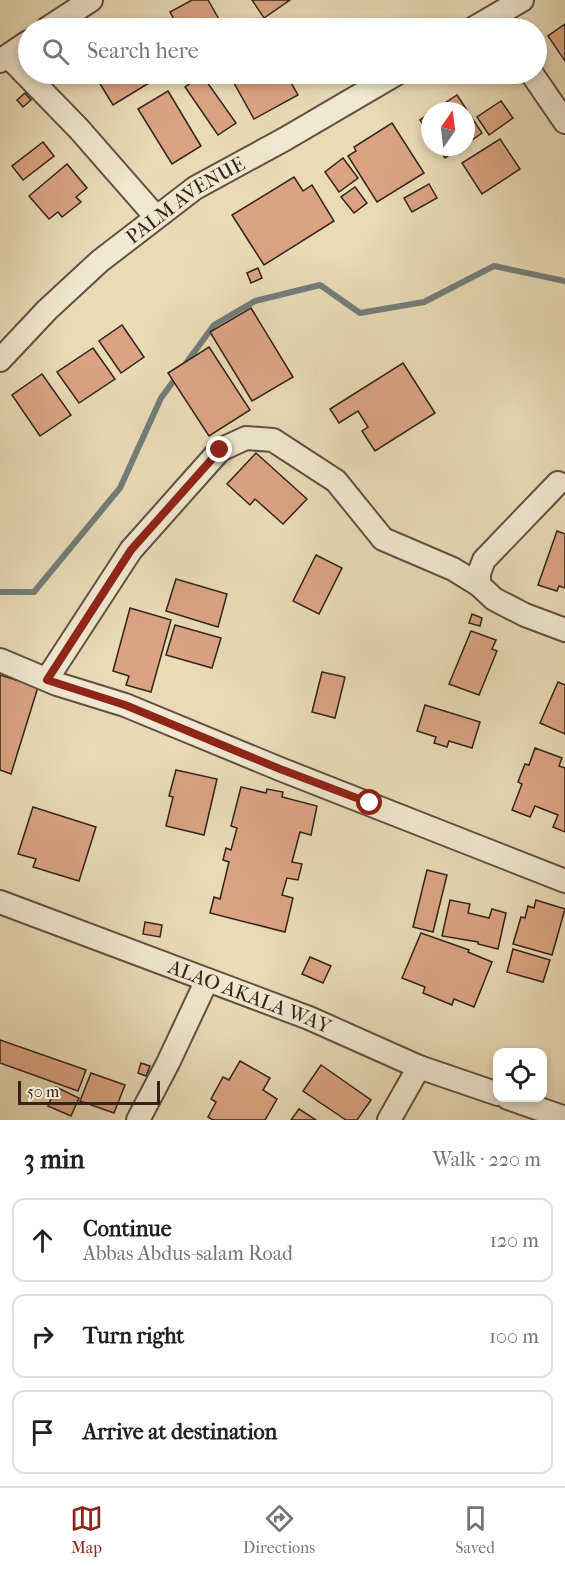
<!DOCTYPE html>
<html lang="en">
<head>
<meta charset="utf-8">
<style>
  :root { --surface:#fff; --page:#f2f2f2; --text:#202124; --muted:#757577; --line:#e0e0e0; --accent:#8f2418 }
  body { margin:0; font-family:"IM FELL French Canon",serif; background:var(--page); color:var(--text) }
  .controls { position:absolute; right:18px; bottom:18px; display:grid; overflow:hidden; border-radius:12px; box-shadow:0 3px 9px #0003 }
  .controls button { width:54px; height:54px; display:grid; place-items:center; padding:0; border:0; border-bottom:2px solid var(--line); background:var(--surface); color:var(--text); font:30px sans-serif }
  .compass { position:absolute; left:421px; top:102px; width:54px; height:54px; border-radius:50%; background:var(--surface); box-shadow:0 3px 9px #0003; rotate:14deg }
  .scale { position:absolute; left:18px; bottom:15px; width:142px; box-sizing:border-box; padding-left:6px; border:3px solid #35221b; border-top:0; font-size:16px; line-height:21px; white-space:nowrap; color:#35221b; -webkit-text-stroke:4px #f0e8d0; paint-order:stroke }
  .stop { position:absolute; width:18px; height:18px; margin:-14px; border:4px solid #8f2418; border-radius:50%; background:#fff }
  .stop.end { background:#8f2418; border-color:#fff; box-shadow:0 2px 6px #0008 }
  .list { margin:0; padding:0; list-style:none }
  h2 { display:flex; justify-content:space-between; align-items:center; height:78px; margin:0; padding:0 24px; font-size:26px }
  h2 small { font-size:20px; font-weight:400; color:var(--muted) }
  .list li { display:grid; grid-template-columns:39px 1fr auto; gap:18px; align-items:center; box-sizing:border-box; height:84px; margin:0 12px 12px; padding:0 12px; border:2px solid var(--line); border-radius:12px }
  .list b { display:block; font-size:22px; white-space:nowrap }
  .list p { margin:0; font-size:20px; white-space:nowrap; color:var(--muted) }
  .list em { font-size:20px; font-style:normal; color:var(--muted) }
  .icon { flex:none; width:33px; height:33px; fill:none; stroke:currentColor; stroke-width:2; stroke-linecap:round; stroke-linejoin:round }
  .map { position:relative; flex:none; width:565px; height:1120px; overflow:hidden }
  .search { position:absolute; background:var(--surface); box-shadow:0 3px 9px #0003; left:18px; right:18px; top:18px; height:66px; display:flex; align-items:center; gap:15px; box-sizing:border-box; padding:0 21px; border-radius:33px; color:var(--muted); font-size:22px }
  .sheet { height:366px; background:var(--surface) }
  nav { display:flex; justify-content:space-around; align-items:center; box-sizing:border-box; height:84px; border-top:2px solid var(--line); background:var(--surface); font-size:16px; color:var(--muted) }
  nav a { display:grid; justify-items:center; gap:3px }
  nav .on { color:var(--accent) }
  .map>svg:first-child { display:block }
  .lines { fill:none; stroke-linecap:round; stroke-linejoin:round }
  .stream { stroke:#727d79; stroke-width:6 }
  .building { fill:#daa483; stroke:#35221b; stroke-width:1.5 }
  .minor-casing { stroke:#625042; stroke-width:26 }
  .minor { stroke:#f0e8d0; stroke-width:22 }
  .route { stroke:#8f2418; stroke-width:8 }
  .labels { text-anchor:middle; stroke-width:4.5; stroke-linejoin:round; paint-order:stroke }
  .street-label { font-size:20px; fill:#35221b; stroke:#f0e8d0 }
</style>
</head>
<body>
<div class="map">
<svg width="565" height="1120" viewBox="0 0 565 1120">
  <rect width="100%" height="100%" fill="#e8dbb6"/>
  <filter id="stains"><feTurbulence type="fractalNoise" baseFrequency=".00333" numOctaves="4"/><feColorMatrix values="0 0 0 0 .2 0 0 0 0 .09 0 0 0 0 .02 0 0 0 .5 -.17"/></filter>
  <radialGradient id="worn" r=".72"><stop offset=".6" stop-color="#630" stop-opacity="0"/><stop offset="1" stop-color="#630" stop-opacity=".3"/></radialGradient>
  <g class="lines">
    <g class="stream">
      <polyline points="184,366 214,325 255,301 320,285 360,313 424,302 494,266 565,281"/>
      <polyline points="0,592 34,592 120,488 161,398 178,375"/>
    </g>
  </g>
  <g class="building">
    <polygon points="192,0 208,0 224,28 179,28 170,12"/>
    <polygon points="252,0 290,0 264,18"/>
    <polygon points="565,24 565,61 548,36"/>
    <polygon points="94,74 150,74 154,80 113,105"/>
    <polygon points="229,74 286,74 298,95 254,119"/>
    <polygon points="202,75 236,123 218,135 185,87"/>
    <polygon points="168,91 201,146 172,164 138,109"/>
    <polygon points="25,93 31,100 23,107 17,100"/>
    <polygon points="457,95 482,133 466,144 466,111 433,111"/>
    <polygon points="501,101 513,118 489,135 477,117"/>
    <polygon points="430,113 430,135 420,120"/>
    <polygon points="392,123 424,173 377,202 348,156 356,151 354,147"/>
    <polygon points="500,139 520,169 482,194 462,163"/>
    <polygon points="43,142 54,156 23,180 12,166"/>
    <polygon points="438,147 461,147 445,158"/>
    <polygon points="343,158 358,178 339,192 325,172"/>
    <polygon points="67,164 87,188 76,197 81,202 62,217 58,212 49,219 29,196"/>
    <polygon points="294,177 303,191 312,185 334,221 264,265 232,215"/>
    <polygon points="429,184 437,198 412,212 404,198"/>
    <polygon points="355,187 367,203 354,213 341,197"/>
    <polygon points="258,268 262,278 251,283 247,273"/>
    <polygon points="251,308 293,377 252,401 210,332"/>
    <polygon points="122,325 144,357 121,373 99,341"/>
    <polygon points="209,347 250,410 209,436 168,373"/>
    <polygon points="93,348 115,379 79,403 57,372"/>
    <polygon points="403,363 435,413 375,451 362,431 368,427 358,411 339,423 330,409"/>
    <polygon points="42,374 71,415 40,436 12,395"/>
    <polygon points="256,453 307,499 283,524 255,499 250,505 227,484"/>
    <polygon points="557,531 565,534 565,588 559,586 557,591 538,585"/>
    <polygon points="316,555 342,568 319,614 293,601"/>
    <polygon points="176,579 227,594 218,627 166,611"/>
    <polygon points="130,608 171,620 151,692 126,685 129,676 113,671"/>
    <polygon points="472,614 482,618 480,626 469,623"/>
    <polygon points="175,625 221,638 212,668 166,655"/>
    <polygon points="471,631 496,640 492,649 497,651 479,695 449,684"/>
    <polygon points="322,672 345,677 335,718 312,712"/>
    <polygon points="0,675 38,687 11,774 0,770"/>
    <polygon points="558,682 565,685 565,734 540,723"/>
    <polygon points="425,705 480,722 472,748 449,741 447,747 434,743 436,737 417,731"/>
    <polygon points="535,748 562,758 559,766 565,768 565,832 553,827 558,815 535,806 530,817 512,810 522,784 518,782 525,764 529,765"/>
    <polygon points="176,770 217,779 204,835 166,826 173,797 169,796"/>
    <polygon points="241,787 266,793 267,789 283,792 282,797 317,806 311,835 300,832 292,862 302,864 298,880 287,878 282,895 293,898 285,932 210,913 214,897 220,899 229,862 223,860 226,848 231,850 237,828 231,826"/>
    <polygon points="33,807 96,827 79,881 33,867 36,859 18,854"/>
    <polygon points="427,870 447,875 433,932 413,927"/>
    <polygon points="450,900 470,904 468,913 489,918 492,909 506,913 498,949 478,944 478,942 442,936"/>
    <polygon points="536,900 565,909 552,955 513,944 521,917 525,918 528,906 534,908"/>
    <polygon points="145,922 162,925 160,937 143,934"/>
    <polygon points="421,933 469,950 468,952 492,962 474,1007 454,999 452,1005 423,993 425,987 402,978"/>
    <polygon points="513,949 550,960 543,982 507,972"/>
    <polygon points="310,957 331,966 323,983 302,974"/>
    <polygon points="0,1040 86,1070 78,1091 0,1063"/>
    <polygon points="240,1061 270,1078 263,1090 277,1099 265,1120 213,1120 208,1117 216,1102 211,1099 223,1077 229,1080"/>
    <polygon points="141,1063 150,1066 146,1076 138,1073"/>
    <polygon points="321,1065 371,1100 357,1120 346,1120 303,1091"/>
    <polygon points="91,1073 125,1085 114,1113 80,1101"/>
    <polygon points="56,1087 79,1098 71,1116 48,1106"/>
    <polygon points="299,1109 316,1120 291,1120"/>
  </g>
  <g class="lines">
    <defs>
      <g id="minor">
        <polyline points="48,28 91,0"/>
        <polyline points="474,28 522,0"/>
        <polyline points="8,56 79,129 156,217"/>
        <polyline points="0,61 28,42"/>
        <polyline points="532,74 565,122"/>
        <path id="s1" d="M0,360L47,310L100,261L195,188L285,139L396,74"/>
        <polyline points="479,585 479,573 484,560 558,483"/>
        <polyline points="0,660 57,684 125,705 280,769 565,881"/>
        <polyline points="47,679 131,550 220,450 246,438 273,440 336,481 383,539 453,569 479,585 494,599 525,615 565,630"/>
        <path id="s2" d="M0,902L309,1018L419,1067L498,1094"/>
        <polyline points="508,1098 565,1118"/>
        <polyline points="138,1120 168,1063 207,980"/>
        <polyline points="389,1120 419,1067"/>
      </g>
    </defs>
    <use href="#minor" class="minor-casing"/>
    <use href="#minor" class="minor"/>
  </g>
  <g class="lines">
    <polyline class="route" points="220,450 131,550 47,680 125,705 280,769 370,803"/>
  </g>
  <g class="labels">
    <g class="street-label">
      <text dy="7" stroke="none"><textPath href="#s1" startOffset="246">PALM AVENUE</textPath></text>
      <text dy="7" stroke="none"><textPath href="#s2" startOffset="267">ALAO AKALA WAY</textPath></text>
    </g>
  </g>
  <rect width="100%" height="100%" filter="url(#stains)"/>
  <rect width="100%" height="100%" fill="url(#worn)"/>
</svg>
<div class="controls">
<button><svg class="icon" aria-label="locate" viewBox="0 0 24 24"><circle cx="12" cy="12" r="6"/><path d="M12 2v4M12 18v4M2 12h4M18 12h4"/></svg></button>
</div>
<svg class="compass" viewBox="-18 -18 36 36"><path d="M0-13l5 13h-10z" fill="#e53935"/><path d="M0 13l5-13h-10z" fill="#757577"/></svg>
<div class="scale">50 m</div>
<div class="stop" style="left:370px;top:803px"></div>
<div class="stop end" style="left:220px;top:450px"></div>
<div class="search"><svg class="icon" aria-label="search" viewBox="0 0 24 24"><circle cx="10" cy="10" r="6"/><path d="M15 15l6 6"/></svg>Search here</div>
</div>
<section class="sheet">
<h2>3 min<small>Walk · 220 m</small></h2>
<ul class="list">
<li><svg class="icon" aria-label="ahead" viewBox="0 0 24 24"><path d="M12 20V5M6 11l6-6 6 6"/></svg><div><b>Continue</b><p>Abbas Abdus-salam Road</p></div><em>120 m</em></li>
<li><svg class="icon" aria-label="right" viewBox="0 0 24 24"><path d="M7 20v-9h11M14 6l5 5-5 5"/></svg><div><b>Turn right</b></div><em>100 m</em></li>
<li><svg class="icon" aria-label="arrive" viewBox="0 0 24 24"><path d="M6 21V4h12l-3 4 3 4H6"/></svg><div><b>Arrive at destination</b></div></li>
</ul>
</section>
<nav>
<a class="on"><svg class="icon" aria-label="map" viewBox="0 0 24 24"><path d="M3 6l6-2 6 2 6-2v14l-6 2-6-2-6 2zM9 4v14M15 6v14"/></svg>Map</a>
<a><svg class="icon" aria-label="directions" viewBox="0 0 24 24"><path d="M12 3l9 9-9 9-9-9zM9 14v-3h6M13 9l2 2-2 2"/></svg>Directions</a>
<a><svg class="icon" aria-label="saved" viewBox="0 0 24 24"><path d="M7 4h10v16l-5-4-5 4z"/></svg>Saved</a>
</nav>
</body>
</html>
